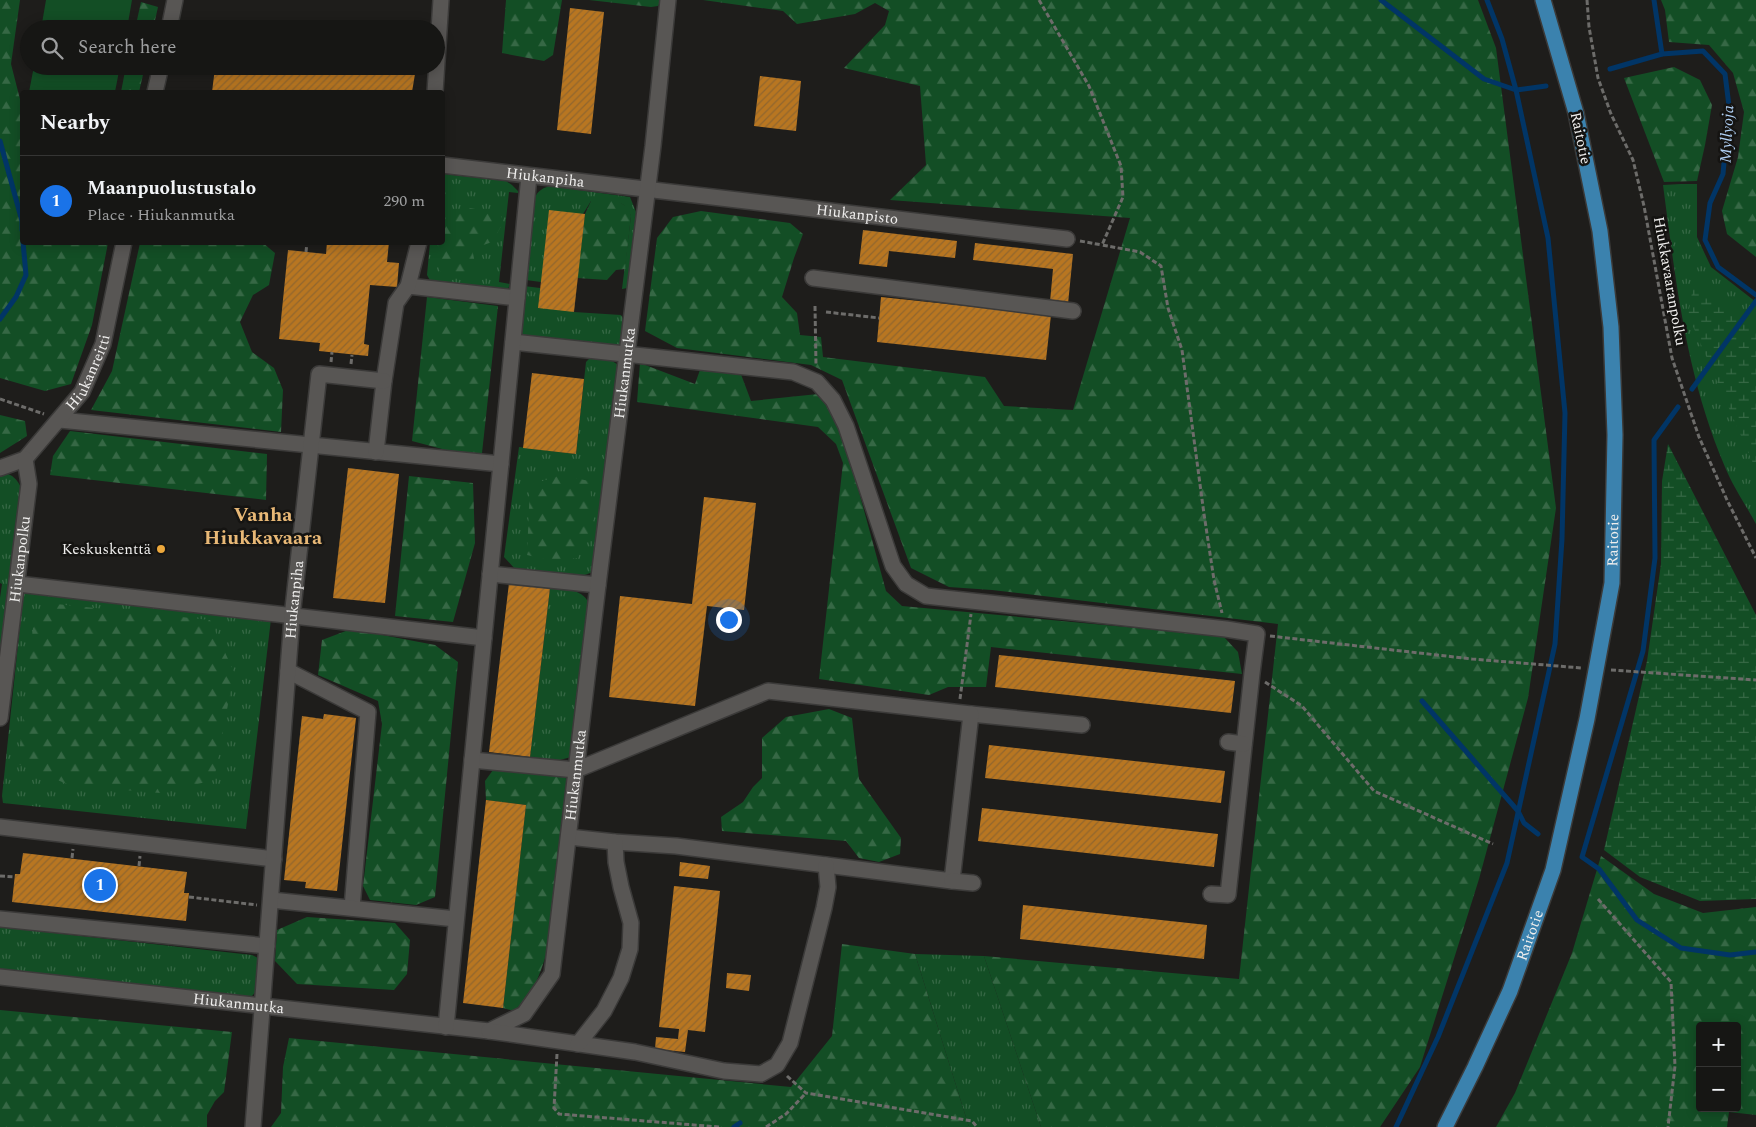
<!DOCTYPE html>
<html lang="en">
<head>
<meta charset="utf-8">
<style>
  :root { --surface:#161614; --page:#1f1f1d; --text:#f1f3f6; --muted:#9e9fa0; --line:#353534; --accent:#1a73e8 }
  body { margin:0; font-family:Spectral,serif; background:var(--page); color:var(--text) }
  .controls { position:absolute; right:15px; bottom:15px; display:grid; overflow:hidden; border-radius:5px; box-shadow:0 2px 12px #0003 }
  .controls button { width:45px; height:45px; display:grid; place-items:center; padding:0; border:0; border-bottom:1px solid var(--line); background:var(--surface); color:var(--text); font:25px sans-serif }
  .you { position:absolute; left:728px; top:619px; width:18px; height:18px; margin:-12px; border:4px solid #fff; border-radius:50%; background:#1a73e8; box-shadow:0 0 0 8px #1a73e833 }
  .badge { display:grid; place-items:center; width:32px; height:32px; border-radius:50%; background:var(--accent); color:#fff; font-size:16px; font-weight:700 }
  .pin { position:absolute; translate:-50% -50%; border:2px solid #fff; box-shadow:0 1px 5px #0006 }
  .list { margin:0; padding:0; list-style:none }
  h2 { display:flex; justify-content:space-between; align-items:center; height:65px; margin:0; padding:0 20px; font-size:21px }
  h2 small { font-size:16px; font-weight:400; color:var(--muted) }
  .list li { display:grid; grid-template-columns:32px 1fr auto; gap:15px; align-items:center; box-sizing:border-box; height:90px; padding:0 20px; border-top:1px solid var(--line) }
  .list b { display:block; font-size:19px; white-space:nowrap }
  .list p { margin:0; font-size:16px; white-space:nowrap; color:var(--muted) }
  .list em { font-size:16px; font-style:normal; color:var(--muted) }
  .icon { flex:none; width:28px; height:28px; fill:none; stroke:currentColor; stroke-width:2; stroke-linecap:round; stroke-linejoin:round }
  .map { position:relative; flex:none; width:1756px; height:1127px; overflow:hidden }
  .search { position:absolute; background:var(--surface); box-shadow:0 2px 12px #0003; left:20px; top:20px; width:425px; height:55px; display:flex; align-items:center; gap:12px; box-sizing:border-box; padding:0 18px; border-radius:28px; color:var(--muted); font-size:19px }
  .panel { position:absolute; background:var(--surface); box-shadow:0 2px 12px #0003; left:20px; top:90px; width:425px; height:155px; border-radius:5px }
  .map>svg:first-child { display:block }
  .grass { fill:url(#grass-tufts) }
  .forest { fill:url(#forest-firs); fill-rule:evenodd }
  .wetland { fill:url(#wetland-marsh) }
  .pitch { fill:#134e25 }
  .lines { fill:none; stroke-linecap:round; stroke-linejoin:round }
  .stream { stroke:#013566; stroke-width:5 }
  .building { fill:url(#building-hatch) }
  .minor-casing { stroke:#3b3a39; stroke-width:18 }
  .major-casing { stroke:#3b3a39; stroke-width:18 }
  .path { stroke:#6d6c6a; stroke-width:3; stroke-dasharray:5 2.5; stroke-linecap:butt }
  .minor { stroke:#585654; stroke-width:15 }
  .major { stroke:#3b82ae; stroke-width:15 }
  .poi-dot { fill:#eda83c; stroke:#151412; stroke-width:2 }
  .labels { text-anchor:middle; stroke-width:5; stroke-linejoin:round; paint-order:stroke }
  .street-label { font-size:15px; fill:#efeeed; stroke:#151412 }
  .poi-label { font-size:15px; fill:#efeeed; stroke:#151412; text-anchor:end }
  .water-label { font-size:16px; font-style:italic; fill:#b0d0f5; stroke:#151412 }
  .district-label { font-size:20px; font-weight:bold; fill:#e8b876; stroke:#151412 }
</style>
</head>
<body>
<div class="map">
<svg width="1756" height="1127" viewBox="0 0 1756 1127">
  <defs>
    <pattern id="grass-tufts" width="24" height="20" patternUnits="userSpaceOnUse" patternTransform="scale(1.25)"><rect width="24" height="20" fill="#134e25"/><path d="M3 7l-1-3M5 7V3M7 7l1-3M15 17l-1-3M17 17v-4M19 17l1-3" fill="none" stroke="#366845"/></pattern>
    <pattern id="forest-firs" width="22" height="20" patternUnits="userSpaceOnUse" patternTransform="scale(1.25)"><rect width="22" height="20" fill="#134e25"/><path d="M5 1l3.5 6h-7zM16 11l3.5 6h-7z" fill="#366845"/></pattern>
    <pattern id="wetland-marsh" width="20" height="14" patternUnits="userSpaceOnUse" patternTransform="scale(1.25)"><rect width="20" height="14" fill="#134e25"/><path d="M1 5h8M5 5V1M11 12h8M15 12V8" fill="none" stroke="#366845"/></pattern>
    <pattern id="building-hatch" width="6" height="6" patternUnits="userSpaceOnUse" patternTransform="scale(1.25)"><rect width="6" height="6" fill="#b87621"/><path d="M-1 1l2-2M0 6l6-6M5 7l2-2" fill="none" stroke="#91662e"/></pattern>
  </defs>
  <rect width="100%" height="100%" fill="#1e1d1b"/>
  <g class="grass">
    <polygon points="443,174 506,181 512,185 518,191 518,193 509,192 499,282 510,284 508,289 505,292 432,284 427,275 430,243 442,242"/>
    <path d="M1681,184H1697V237L1711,267L1756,302V524C1746,505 1733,487 1725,467C1686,375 1676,283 1663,185Z"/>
    <path d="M549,186L630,197L636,212L627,288L622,289L631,216C625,197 608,201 591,201L541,282L526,280L534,201C536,192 541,189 549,186Z"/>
    <polygon points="524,286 540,288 574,312 621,315 624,320 621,344 610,348 524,338 520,331"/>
    <polygon points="590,358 611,360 618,365 593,572 579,577 516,570 504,557 519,447 576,454 586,362"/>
    <path d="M4,473C12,474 18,480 21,488L0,683V598L2,584L0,583V475Z"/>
    <polygon points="24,588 271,619 246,829 3,803 2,796"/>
    <path d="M550,588C566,590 584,588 590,606L571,757L556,761L530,757Z"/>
    <polygon points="0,927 252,955 258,958 260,964 257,990 252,996 246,999 0,972"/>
    <polygon points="915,954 984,956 1041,1127 969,1127"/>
  </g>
  <g class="forest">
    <polygon points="0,0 20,0 11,64 22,107 22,242 108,243 92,325 71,384 45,391 0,378"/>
    <polygon points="506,0 562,0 553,55 544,61 502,53"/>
    <polygon points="589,0 661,0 658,6 651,7"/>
    <polygon points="703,0 1478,0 1496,48 1556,508 1528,698 1479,879 1420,1067 1380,1127 1041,1127 984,956 1239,979 1278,624 992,590 949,587 911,568 842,380 811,365 677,348 645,331 657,238 673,217 701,211 790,223 803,234 794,258 782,297 797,313 800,335 821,337 823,357 985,377 1004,406 1073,410 1130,218 890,200 926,165 920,86 844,68 885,25 889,11 875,3 855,14 797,24 783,11"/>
    <polygon points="1661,0 1756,0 1756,257 1727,234 1722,211 1738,157 1744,112 1733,73 1709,45 1669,42 1665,10"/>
    <polygon points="141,2 158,7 153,29 135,29"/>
    <polygon points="126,66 145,66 139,92 121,92"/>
    <polygon points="1674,67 1700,80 1712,105 1705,145 1697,181 1664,182 1624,78"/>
    <polygon points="602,197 616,200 629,208 631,216 625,269 616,270 607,280 577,278 585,214 591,201"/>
    <polygon points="465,207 501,214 503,223 492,242 472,249 477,272 470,279 448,277 440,271 438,244 442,242 444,221"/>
    <polygon points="140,243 263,243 275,253 269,285 253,295 240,322 252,352 274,368 283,390 281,432 91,410 112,371"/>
    <polygon points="427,297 498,306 482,453 457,453 412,441"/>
    <polygon points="640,363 695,384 701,367 739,369 751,401 818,394 830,409 847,448 886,591 902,606 1223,636 1238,652 1242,674 991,647 986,687 948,687 929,695 819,679 843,463 836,444 818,427 637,402"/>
    <polygon points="0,415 25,421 27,436 0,453"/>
    <polygon points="70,431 267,454 266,500 50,475 53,456"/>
    <polygon points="561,475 589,481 594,520 578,558 552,561 527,555 530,485"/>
    <polygon points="409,476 473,483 475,543 453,622 395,616"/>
    <polygon points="56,604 210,620 234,672 214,780 161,793 72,786 18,764 33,628"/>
    <polygon points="351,629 435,645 458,662 435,897 416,905 370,900 363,886 382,724 378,701 318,675 322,640"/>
    <polygon points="829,709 852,718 859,779 901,838 900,854 879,862 859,858 846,841 722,831 721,817 743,802 753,787 762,778 762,738 786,717"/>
    <path d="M493,770L562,775L569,781L549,945C545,959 531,1006 515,1010C511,1011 507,1009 503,1008L526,805L486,800L485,781Z"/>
    <path d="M1601,856L1654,894L1703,913L1756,907V1115L1729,1112L1727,1127H1496L1515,1093L1572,953ZM1700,1026H1737V1108H1700Z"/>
    <polygon points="307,917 395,923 410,940 407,974 394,990 297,984 275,961 277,930"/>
    <polygon points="842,944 915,954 969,1127 271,1127 281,1113 283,1067 289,1038 791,1087 832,1036"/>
    <polygon points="0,1010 232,1032 224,1092 215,1101 207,1115 207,1127 0,1127"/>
  </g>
  <g class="wetland">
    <polygon points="1694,282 1756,329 1756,470 1688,315"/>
    <polygon points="1668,444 1756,615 1756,899 1700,901 1640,877 1604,850 1647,661 1661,564 1662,481"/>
  </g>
  <g class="pitch">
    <polygon points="46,0 132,0 127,29 41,29"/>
    <polygon points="34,66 120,66 115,92 29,92"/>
  </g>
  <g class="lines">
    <g class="stream">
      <polyline points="1381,0 1484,79 1516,90 1546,86"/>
      <polyline points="1654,0 1662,54"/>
      <polyline points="1610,69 1662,54 1703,51 1725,74 1729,106 1723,174 1710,203 1705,240 1718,267 1756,295"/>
      <polyline points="0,141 22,221 22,230"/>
      <polyline points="0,319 16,297 26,275 23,242"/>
      <polyline points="1692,389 1756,301"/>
      <polyline points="1678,407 1654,440 1655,558 1643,651 1582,857 1599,869 1637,920 1681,948 1730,955 1756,952"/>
      <polyline points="1422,701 1518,811 1524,823 1538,834"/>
      <polyline points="734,1127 740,1123"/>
      <polyline points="1396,1127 1438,1037 1507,863 1555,644 1562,539 1565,413 1548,238 1516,90 1502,39 1487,0"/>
    </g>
  </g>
  <g class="building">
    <polygon points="570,8 604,12 591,134 557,130"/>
    <polygon points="220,66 350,66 415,74 412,92 212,92 215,68 220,68"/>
    <polygon points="760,76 801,81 796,131 754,126"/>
    <polygon points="549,210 585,214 574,312 538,308"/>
    <polygon points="863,230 957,241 955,258 889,251 887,267 859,264"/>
    <polygon points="327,242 389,242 387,262 399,263 397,287 370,285 364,344 369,345 368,356 319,351 320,343 279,339 288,250 326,254"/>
    <polygon points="975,243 1073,254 1068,304 1050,302 1053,269 973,260"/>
    <polygon points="881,297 1051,315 1046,360 877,342"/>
    <polygon points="532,373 584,379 576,454 523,448"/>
    <polygon points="348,468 399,474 385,603 333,598"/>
    <polygon points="704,497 756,503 744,610 707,606 695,706 609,697 620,596 692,604"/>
    <polygon points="509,583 550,588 530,757 489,752"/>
    <polygon points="999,655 1235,681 1231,713 995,687"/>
    <polygon points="324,714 356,718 337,891 305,888 306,882 284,880 302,716 323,719"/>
    <polygon points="989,745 1225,771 1221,803 985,778"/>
    <polygon points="486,800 526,805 503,1008 463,1003"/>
    <polygon points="982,808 1218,834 1214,867 978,841"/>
    <polygon points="23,853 187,872 184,893 189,893 186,921 12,902 15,874 20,874"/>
    <polygon points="680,862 710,866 708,879 679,876"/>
    <polygon points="674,886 720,891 705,1032 688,1030 685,1052 655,1049 656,1037 678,1039 679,1029 659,1027"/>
    <polygon points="1023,905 1207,925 1204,959 1020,939"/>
    <polygon points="727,973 751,975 749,991 726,988"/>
  </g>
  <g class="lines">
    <defs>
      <g id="minor">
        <polyline points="169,29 175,0"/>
        <polyline points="155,92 161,66"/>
        <polyline points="435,92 441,0"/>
        <path id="s1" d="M442,165L1067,239"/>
        <polyline points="813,278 1073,311"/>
        <polyline points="408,286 517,298"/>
        <polyline points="513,342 793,372 817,382 833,400 846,426 893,566 906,584 926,596 1226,629 1257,634 1252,673 1228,895 1211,894"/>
        <polyline points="60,420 501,464"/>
        <polyline points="376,452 384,381 396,303 408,286 419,242"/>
        <path id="s2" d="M0,468L25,459L82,392L103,344L124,242"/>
        <polyline points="490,574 598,585"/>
        <polyline points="18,584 484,638"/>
        <polyline points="288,671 368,712 352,908"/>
        <polyline points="971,714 1082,725"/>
        <path id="s3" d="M0,718L29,484L25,459"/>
        <polyline points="1228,742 1244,744"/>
        <polyline points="472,760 576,770 768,691 971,714 952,881 676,846 615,842 569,837"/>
        <polyline points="0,827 274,859"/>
        <polyline points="952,881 973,883"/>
        <polyline points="271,900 456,919"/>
        <polyline points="0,919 267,946"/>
        <path id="s4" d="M0,977L489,1031L524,1014L552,974L598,585L653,146L668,0"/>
        <polyline points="446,1027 529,176"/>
        <polyline points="489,1031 635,1052 724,1071 761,1074 777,1065 790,1043 824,908 828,887 826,865"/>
        <polyline points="578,1044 604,1011 621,978 630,949 631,923 621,887 616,862 615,842"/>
        <path id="s5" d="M253,1127L292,617L319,374L384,381"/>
      </g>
      <g id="major">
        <path id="s6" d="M1445,1127L1475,1067L1510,991L1553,870L1587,719L1612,583L1615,435L1611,327L1600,231L1576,113L1543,0"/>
      </g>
    </defs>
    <use href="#minor" class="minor-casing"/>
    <use href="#major" class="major-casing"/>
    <g class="path">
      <polyline points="1039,0 1089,86 1121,166 1123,197 1102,245 1140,252 1161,266 1168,308 1182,350 1204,514 1214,580 1222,613"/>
      <polyline points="1587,0 1589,27 1598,78 1611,114 1633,160 1644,206 1672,358 1699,437 1727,500 1756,558"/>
      <polyline points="1080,241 1102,245"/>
      <polyline points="306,252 307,242"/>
      <polyline points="815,306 816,365"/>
      <polyline points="826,312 879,318"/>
      <polyline points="331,362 332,352"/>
      <polyline points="351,364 352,355"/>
      <polyline points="0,399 44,414"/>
      <polyline points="1270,636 1472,659 1582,668"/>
      <polyline points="1611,670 1756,680"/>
      <polyline points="1265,682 1302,706 1374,791 1493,844"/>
      <polyline points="960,699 971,614"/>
      <polyline points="72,858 73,849"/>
      <polyline points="139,866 140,856"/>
      <polyline points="0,876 15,877"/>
      <polyline points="189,897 257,905"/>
      <polyline points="1598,899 1671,982 1675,1066 1668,1127"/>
      <polyline points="557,1054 554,1108 559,1114 719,1127"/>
      <polyline points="787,1076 806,1093 972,1121 977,1127"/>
      <polyline points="766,1127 786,1114 806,1093"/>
    </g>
    <use href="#minor" class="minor"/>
    <use href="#major" class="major"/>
  </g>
  <circle class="poi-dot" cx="161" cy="549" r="5"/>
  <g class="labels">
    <g class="street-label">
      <text transform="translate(1581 138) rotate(78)" y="5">Raitotie</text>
      <text dy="5" stroke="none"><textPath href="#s1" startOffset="104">Hiukanpiha</textPath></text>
      <text dy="5" stroke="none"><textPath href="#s1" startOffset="418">Hiukanpisto</textPath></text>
      <text transform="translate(1670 281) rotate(80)" y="5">Hiukkavaaranpolku</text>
      <text dy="5" stroke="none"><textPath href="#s2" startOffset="135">Hiukanreitti</textPath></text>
      <text dy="5" stroke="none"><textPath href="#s4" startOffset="1185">Hiukanmutka</textPath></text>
      <text dy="5" stroke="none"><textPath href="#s6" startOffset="615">Raitotie</textPath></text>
      <text dy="5" stroke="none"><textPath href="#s3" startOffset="160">Hiukanpolku</textPath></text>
      <text dy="5" stroke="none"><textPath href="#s5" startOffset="529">Hiukanpiha</textPath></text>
      <text dy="5" stroke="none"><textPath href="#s4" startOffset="780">Hiukanmutka</textPath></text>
      <text dy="5" stroke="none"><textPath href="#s6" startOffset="210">Raitotie</textPath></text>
      <text dy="5" stroke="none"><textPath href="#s4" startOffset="240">Hiukanmutka</textPath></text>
    </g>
    <g class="poi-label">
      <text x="151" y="554">Keskuskenttä</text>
    </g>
    <g class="water-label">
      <text transform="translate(1726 134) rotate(-87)" y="6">Myllyoja</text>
    </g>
    <g class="district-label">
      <text x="263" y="521">Vanha<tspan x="263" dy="23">Hiukkavaara</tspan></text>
    </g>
  </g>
</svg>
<div class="controls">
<button>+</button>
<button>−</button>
</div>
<div class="you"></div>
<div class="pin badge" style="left:100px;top:885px">1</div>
<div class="search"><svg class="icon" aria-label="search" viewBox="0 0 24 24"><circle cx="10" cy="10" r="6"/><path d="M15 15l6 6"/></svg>Search here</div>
<section class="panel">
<h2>Nearby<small></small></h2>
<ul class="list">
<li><span class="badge">1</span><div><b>Maanpuolustustalo</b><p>Place · Hiukanmutka</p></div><em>290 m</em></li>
</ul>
</section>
</div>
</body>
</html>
